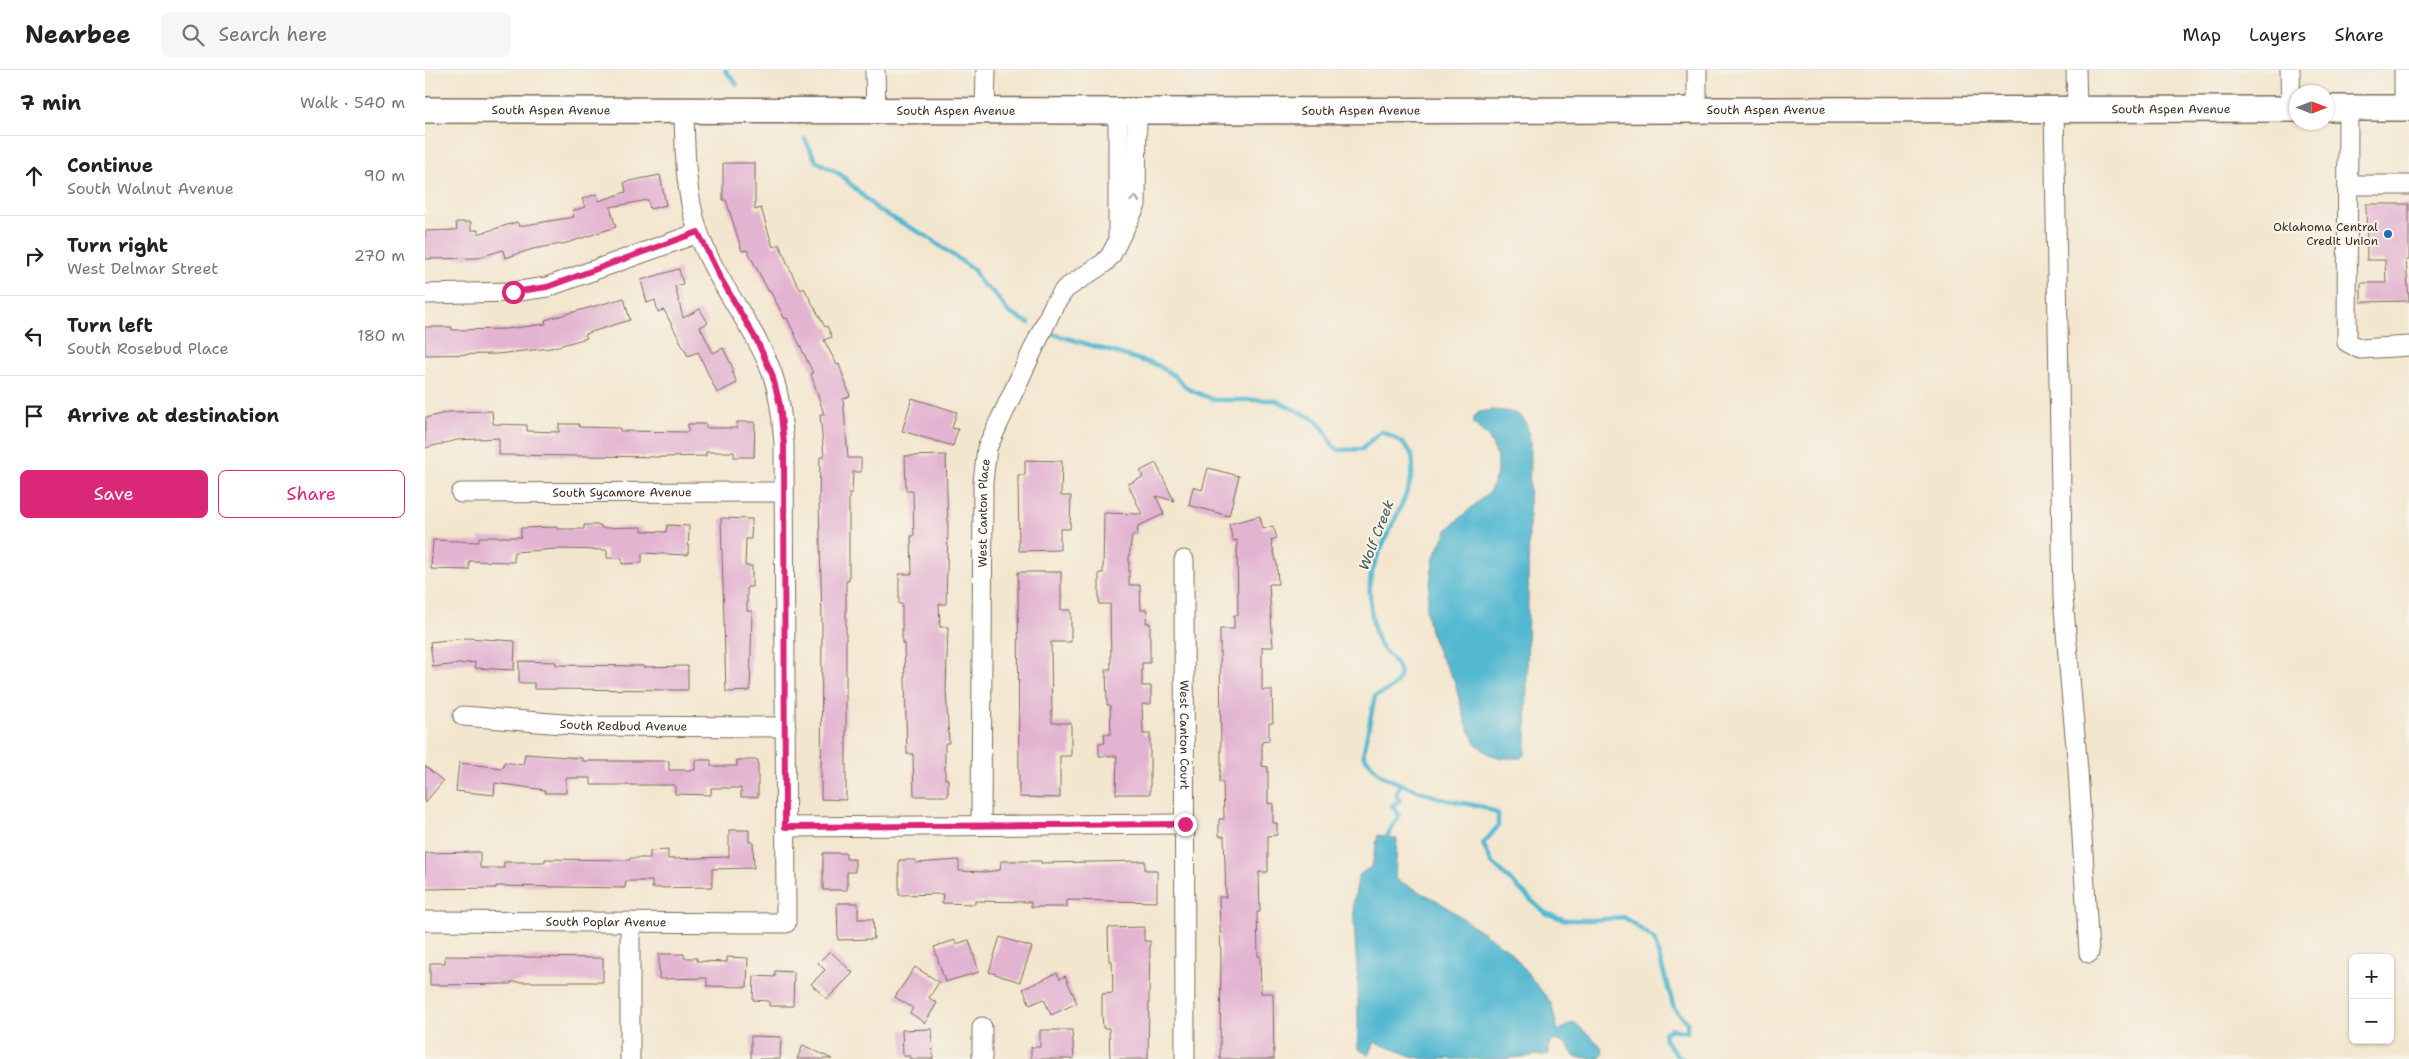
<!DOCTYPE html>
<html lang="en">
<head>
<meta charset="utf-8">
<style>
  :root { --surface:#fff; --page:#f6f6f6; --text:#202124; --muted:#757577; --line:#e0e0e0; --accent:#db2777 }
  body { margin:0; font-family:"Shantell Sans",sans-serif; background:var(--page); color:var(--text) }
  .controls { position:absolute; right:15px; bottom:15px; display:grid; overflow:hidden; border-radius:8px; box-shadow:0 1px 4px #0004 }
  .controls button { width:45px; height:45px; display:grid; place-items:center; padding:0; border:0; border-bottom:1px solid var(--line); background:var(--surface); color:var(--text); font:25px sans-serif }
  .compass { position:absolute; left:1864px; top:15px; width:45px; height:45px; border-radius:50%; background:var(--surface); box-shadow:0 1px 4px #0004; rotate:90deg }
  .stop { position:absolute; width:15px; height:15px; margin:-11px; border:4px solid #db2777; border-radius:50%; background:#fff }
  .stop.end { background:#db2777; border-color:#fff; box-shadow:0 1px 5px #0008 }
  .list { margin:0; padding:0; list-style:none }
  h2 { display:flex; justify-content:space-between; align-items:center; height:65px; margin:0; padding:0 20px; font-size:21px }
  h2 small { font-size:16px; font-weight:400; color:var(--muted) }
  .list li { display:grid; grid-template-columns:32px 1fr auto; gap:15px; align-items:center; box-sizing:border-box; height:80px; padding:0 20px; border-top:1px solid var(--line) }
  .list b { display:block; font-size:19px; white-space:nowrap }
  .list p { margin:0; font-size:16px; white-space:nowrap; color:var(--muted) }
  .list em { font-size:16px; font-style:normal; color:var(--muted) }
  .actions { display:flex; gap:10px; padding:15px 20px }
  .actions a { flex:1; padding:11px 0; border:1px solid var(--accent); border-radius:8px; text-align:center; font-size:18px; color:var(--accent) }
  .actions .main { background:var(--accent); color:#fff }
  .icon { flex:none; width:28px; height:28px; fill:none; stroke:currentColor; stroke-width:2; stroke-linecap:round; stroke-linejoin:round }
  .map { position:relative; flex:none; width:1984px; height:989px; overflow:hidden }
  header { display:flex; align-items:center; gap:30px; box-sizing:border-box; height:70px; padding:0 25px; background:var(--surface); border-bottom:1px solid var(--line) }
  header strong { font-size:24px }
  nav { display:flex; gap:28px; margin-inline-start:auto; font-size:18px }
  .search { width:350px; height:45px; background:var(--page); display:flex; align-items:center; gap:12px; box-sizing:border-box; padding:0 18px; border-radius:8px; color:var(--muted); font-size:19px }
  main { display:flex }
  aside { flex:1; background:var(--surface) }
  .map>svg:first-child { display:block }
  .water { fill:#52b8d1; stroke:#467178 }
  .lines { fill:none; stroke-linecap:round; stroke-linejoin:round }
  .stream { stroke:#52b8d1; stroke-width:4.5 }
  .building { fill:#e3b4d1 }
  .minor-casing { stroke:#7b6c5c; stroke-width:21 }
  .major-casing { stroke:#7b6c5c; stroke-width:28 }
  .minor { stroke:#fff; stroke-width:19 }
  .major { stroke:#fff; stroke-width:25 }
  .oneway { stroke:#a79f9a }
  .route { stroke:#db2777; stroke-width:6 }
  .poi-dot { fill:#1f6fb2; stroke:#f7f3e8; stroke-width:2 }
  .labels { text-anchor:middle; stroke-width:4; stroke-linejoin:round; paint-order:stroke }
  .street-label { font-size:12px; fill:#3b2a1e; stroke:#f7f3e8 }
  .poi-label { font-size:12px; fill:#3b2a1e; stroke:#f7f3e8; text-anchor:end }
  .water-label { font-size:14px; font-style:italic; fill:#425554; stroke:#f7f3e8 }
</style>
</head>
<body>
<header>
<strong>Nearbee</strong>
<div class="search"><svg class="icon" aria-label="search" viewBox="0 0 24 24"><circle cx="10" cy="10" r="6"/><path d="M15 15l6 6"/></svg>Search here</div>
<nav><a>Map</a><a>Layers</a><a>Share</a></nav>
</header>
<main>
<aside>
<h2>7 min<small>Walk · 540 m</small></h2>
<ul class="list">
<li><svg class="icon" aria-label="ahead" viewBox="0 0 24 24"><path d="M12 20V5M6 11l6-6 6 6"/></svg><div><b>Continue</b><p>South Walnut Avenue</p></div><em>90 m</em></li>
<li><svg class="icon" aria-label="right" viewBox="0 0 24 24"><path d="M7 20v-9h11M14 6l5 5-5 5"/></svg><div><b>Turn right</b><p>West Delmar Street</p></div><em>270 m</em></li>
<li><svg class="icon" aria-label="left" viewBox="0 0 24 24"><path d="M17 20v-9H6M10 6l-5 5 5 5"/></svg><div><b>Turn left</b><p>South Rosebud Place</p></div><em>180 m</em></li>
<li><svg class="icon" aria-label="arrive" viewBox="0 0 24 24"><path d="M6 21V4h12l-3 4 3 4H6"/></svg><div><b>Arrive at destination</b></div></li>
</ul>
<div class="actions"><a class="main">Save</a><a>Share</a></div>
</aside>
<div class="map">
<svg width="1984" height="989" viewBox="0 0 1984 989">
  <rect width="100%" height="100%" fill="#f7f3e8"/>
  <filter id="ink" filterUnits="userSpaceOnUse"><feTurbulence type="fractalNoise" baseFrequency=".02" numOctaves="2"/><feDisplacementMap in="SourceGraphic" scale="10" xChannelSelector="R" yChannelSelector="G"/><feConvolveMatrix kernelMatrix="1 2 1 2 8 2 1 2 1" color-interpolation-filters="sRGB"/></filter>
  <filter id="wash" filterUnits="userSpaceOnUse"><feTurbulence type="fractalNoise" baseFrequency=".0096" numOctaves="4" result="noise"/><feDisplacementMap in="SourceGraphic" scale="20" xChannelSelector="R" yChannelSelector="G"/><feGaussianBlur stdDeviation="1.12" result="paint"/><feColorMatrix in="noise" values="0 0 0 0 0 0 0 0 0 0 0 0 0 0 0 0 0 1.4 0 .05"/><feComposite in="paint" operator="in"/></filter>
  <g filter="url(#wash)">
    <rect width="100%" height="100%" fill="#f3e6cf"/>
    <g class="water">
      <path d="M1068,340C1097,342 1102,345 1105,374L1101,675L1100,684L1096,688H1077L1064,684L1050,673L1041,653L1029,610L1015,586L1005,561L1001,540L1009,487L1023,459L1065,421L1072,404V386L1064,368L1049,354V347L1054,342Z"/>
      <polygon points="953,765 972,769 970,809 1013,831 1085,881 1126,933 1133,961 1149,952 1176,976 1178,983 1174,989 1150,987 1141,974 1131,970 1124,973 1124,984 1076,989 999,989 986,986 950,972 944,985 933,979 933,916 928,835 934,805 947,796"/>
    </g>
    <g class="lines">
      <g class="stream">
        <polyline points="300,0 312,14"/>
        <polyline points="380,69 391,91 415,104 453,140 501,166 549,200 556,213 570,224 584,243 604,253"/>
        <path d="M628,264L732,295L750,306L763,319L789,330H850L891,350L899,359L908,376L914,380L937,379L956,361C966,366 980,372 986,383C999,414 946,481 945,513C944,528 947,559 954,573C958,582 969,588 973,597C979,614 963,621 950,626L938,685L956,705L975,714L1017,729L1059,737L1073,744V756L1058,774L1067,793L1120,843L1141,850H1169L1199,847L1229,869L1249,938L1262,952V962L1246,959L1239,963L1240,970L1254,988L1258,989"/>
        <polyline points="962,767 974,745 967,735 975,731 971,725 975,714"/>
      </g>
    </g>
    <g id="blocks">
      <g class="building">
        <polygon points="298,93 330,93 330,140 336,138 348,177 354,174 372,215 376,220 379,218 400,257 402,256 407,267 399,270 412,295 414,294 425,326 418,329 423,388 436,388 436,402 428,402 427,423 424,423 424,511 421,511 421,730 396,729 397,552 394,430 395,387 399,387 395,344 399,344 386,304 388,303 362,248 360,249 345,221 344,222 322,180 317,181 301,130 298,130"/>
        <polygon points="235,105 241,135 225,139 223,130 185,137 191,157 142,173 108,179 80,188 78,180 52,188 0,189 0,161 32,160 31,152 46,152 46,160 53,160 53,164 92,152 94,156 149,147 147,141 160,137 157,129 172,124 174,131 201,122 199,112"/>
        <polygon points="1941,134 1984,134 1984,190 1981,190 1984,231 1936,232 1936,213 1961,213 1960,190 1942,190"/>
        <polygon points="254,199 258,214 250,216 258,248 275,239 283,253 275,257 288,283 298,278 309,300 307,301 312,313 292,323 273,282 263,286 239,240 233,242 230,230 222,233 216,210"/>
        <polygon points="199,228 205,250 160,264 162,268 126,278 72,284 0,285 0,257 27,257 27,260 81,259 121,254 120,250"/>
        <polygon points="487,328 532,342 527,358 533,359 528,376 477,361"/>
        <polygon points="67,341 68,354 102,355 102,361 134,362 134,354 154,354 154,357 195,358 195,361 263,362 263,354 281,354 281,358 312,358 312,352 330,352 329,387 309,387 309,382 281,382 281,386 238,387 74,385 74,368 32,370 0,378 0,348 24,342"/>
        <polygon points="521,385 523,460 521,534 514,534 515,557 523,557 521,619 524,673 520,673 520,709 523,709 523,726 489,726 488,684 482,684 479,573 477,573 477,534 474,534 474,504 487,504 486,466 489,466 488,421 481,421 480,386"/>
        <polygon points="600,390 637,391 636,426 646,426 645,459 635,459 635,480 594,481 593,405 600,405"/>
        <polygon points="731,393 749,431 731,426 739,444 713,456 712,465 707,465 704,487 704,515 715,515 716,540 722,540 721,553 725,553 725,593 717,593 717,616 726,616 726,634 717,634 718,664 725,664 725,724 691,724 692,686 674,686 674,673 680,673 679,664 686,664 685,635 682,635 681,599 686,599 685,534 674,534 674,503 678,503 679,443 717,444 703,414 718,407 715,401"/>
        <polygon points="783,398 814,406 804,446 764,435 768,417 777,420"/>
        <polygon points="835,446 838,459 848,456 852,468 846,470 852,495 853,514 844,514 848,577 837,577 837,620 847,620 848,653 844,653 844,671 837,672 837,696 843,697 843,734 848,733 848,753 852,753 852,765 843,766 843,802 834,802 835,842 832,842 833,886 835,886 836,923 848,923 849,989 795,989 796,887 794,827 801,827 799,766 794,766 794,749 799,749 798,712 794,712 796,696 795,559 809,559 809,545 813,545 812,470 808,471 804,454"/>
        <polygon points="296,448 327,449 326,469 321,469 320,496 327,496 327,517 322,517 322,541 327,541 325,621 301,622"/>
        <polygon points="159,455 176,455 176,458 217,457 217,461 241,462 242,455 264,456 263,485 217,483 217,493 197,494 197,488 182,488 182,480 132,479 89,482 89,492 44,491 44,500 6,499 8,470 54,472 54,467 96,467 96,458 132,457 132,459 159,459"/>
        <polygon points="593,502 636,502 636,540 646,540 646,572 626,572 627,653 646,653 646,686 635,686 635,728 594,727"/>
        <polygon points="42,568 90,571 89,600 50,598 50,592 8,597 5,572"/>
        <polygon points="94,591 131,592 131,595 218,596 218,597 263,596 263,620 109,619 109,613 94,613"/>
        <polygon points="100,684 157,688 157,691 244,691 244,700 270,700 270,690 286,690 286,696 312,696 312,690 333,690 333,727 316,727 316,718 286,718 286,725 250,724 250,715 166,715 166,708 141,708 141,723 120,723 120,720 70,713 69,725 31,721 34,693 78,698 79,692 98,695"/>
        <polygon points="0,696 18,711 0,733"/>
        <polygon points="304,760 324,760 324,772 328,772 329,798 287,799 287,817 227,818 227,811 201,811 200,818 71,816 71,818 0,819 0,783 55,782 55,798 79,798 79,792 120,792 120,789 205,790 205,788 225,788 225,781 243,780 243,789 304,787"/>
        <polygon points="398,783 421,783 421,789 430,789 430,802 422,802 422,820 398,820"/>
        <polygon points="474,790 491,790 491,793 534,790 534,801 561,802 575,800 576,791 616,791 616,793 720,791 720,800 732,800 732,832 642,830 642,837 606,837 606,832 550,831 550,834 517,833 518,824 474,825"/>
        <polygon points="412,833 433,833 433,849 448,849 449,869 413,870"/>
        <polygon points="719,857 719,871 725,871 723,989 685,989 684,958 678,958 677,944 677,924 688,923 687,891 684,891 683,858"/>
        <polygon points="575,867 607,877 595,912 564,902"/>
        <polygon points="530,870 531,874 544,870 554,902 520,912 509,877"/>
        <polygon points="405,881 428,903 402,929 386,914 400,900 393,893"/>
        <polygon points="234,884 259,884 259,888 272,888 272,891 302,892 302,887 323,888 322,917 282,916 282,908 234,909"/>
        <polygon points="20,886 178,888 178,912 86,912 86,914 5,915 5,893 20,893"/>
        <polygon points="490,897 514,912 504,928 512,933 500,953 485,943 488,938 470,927"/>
        <polygon points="350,901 369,902 368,936 344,936 344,931 328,930 329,906 350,907"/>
        <polygon points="632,903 635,909 640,906 652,933 626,945 619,929 605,935 598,919"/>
        <polygon points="507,959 508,989 485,989 485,986 478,986 477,960"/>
        <polygon points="615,960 647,960 649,989 606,989 606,977 615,977"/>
        <polygon points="326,966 356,967 355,989 326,989"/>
        <polygon points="378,975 407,989 372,989"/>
      </g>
    </g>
  </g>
  <g filter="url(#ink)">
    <use href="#blocks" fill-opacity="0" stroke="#7b6c5c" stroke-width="1"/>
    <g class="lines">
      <defs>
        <g id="minor">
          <polyline points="450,0 451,41"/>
          <polyline points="1272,0 1272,40"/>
          <polyline points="1651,0 1652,39"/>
          <polyline points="1865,0 1866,39"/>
          <polyline points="1979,0 1979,38"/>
          <polyline points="1923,38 1922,272 1935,279 1984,276"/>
          <polyline points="1629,39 1638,528 1653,700 1664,883"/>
          <polyline points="560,41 561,0"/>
          <polyline points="693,41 693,167"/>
          <polyline points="1923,115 1984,115"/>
          <polyline points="0,224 88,222 122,217 273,163"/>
          <path id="s1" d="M36,423L359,422"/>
          <path id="s2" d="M759,490L760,989"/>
          <path id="s3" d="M38,646L163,656L361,657"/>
          <path id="s4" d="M556,755L558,412L562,378L629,235L640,219L679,193L686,185L711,135L712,41"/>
          <polyline points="360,757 760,754"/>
          <path id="s5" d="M0,851L361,853L359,374C357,350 355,326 347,303C329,254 289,211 273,161C260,122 260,82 259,41"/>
          <polyline points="205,852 205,989"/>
          <polyline points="557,957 557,989"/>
        </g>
        <g id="major">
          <polyline points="1902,38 1984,38"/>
          <path id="s6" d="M0,40L712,41L1872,39"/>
        </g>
      </defs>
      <use href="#minor" class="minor-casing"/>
      <use href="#major" class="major-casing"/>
      <use href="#minor" class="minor"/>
      <use href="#major" class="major"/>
    </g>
    <defs><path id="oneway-chevron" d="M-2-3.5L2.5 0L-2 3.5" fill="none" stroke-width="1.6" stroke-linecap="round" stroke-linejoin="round" transform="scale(1.25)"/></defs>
    <use class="oneway" href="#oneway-chevron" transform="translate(710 129) rotate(-85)"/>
  </g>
  <g class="lines" filter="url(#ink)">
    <polyline class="route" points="88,222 122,217 273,162 295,207 332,271 347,304 355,335 359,374 360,757 760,754"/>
  </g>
  <circle class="poi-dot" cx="1963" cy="164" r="5"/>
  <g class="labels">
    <g class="street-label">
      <text dy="4" stroke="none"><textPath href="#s6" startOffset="1746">South Aspen Avenue</textPath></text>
      <text dy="4" stroke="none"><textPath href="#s6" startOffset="126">South Aspen Avenue</textPath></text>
      <text dy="4" stroke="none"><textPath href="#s6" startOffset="936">South Aspen Avenue</textPath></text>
      <text dy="4" stroke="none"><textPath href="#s6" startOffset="1341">South Aspen Avenue</textPath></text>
      <text dy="4" stroke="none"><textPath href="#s6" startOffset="531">South Aspen Avenue</textPath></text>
      <text dy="4" stroke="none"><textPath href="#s1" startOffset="161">South Sycamore Avenue</textPath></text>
      <text dy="4" stroke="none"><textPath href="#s4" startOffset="312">West Canton Place</textPath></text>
      <text dy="4" stroke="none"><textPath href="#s3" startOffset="161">South Redbud Avenue</textPath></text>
      <text dy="4" stroke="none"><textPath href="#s2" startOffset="175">West Canton Court</textPath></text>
      <text dy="4" stroke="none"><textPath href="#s5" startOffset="181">South Poplar Avenue</textPath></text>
    </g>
    <g class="poi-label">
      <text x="1953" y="161">Oklahoma Central<tspan x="1953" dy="14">Credit Union</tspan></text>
    </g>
    <g class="water-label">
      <text transform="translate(951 465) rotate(-69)" y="5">Wolf Creek</text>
    </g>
  </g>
</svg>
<div class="controls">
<button>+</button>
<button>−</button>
</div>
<svg class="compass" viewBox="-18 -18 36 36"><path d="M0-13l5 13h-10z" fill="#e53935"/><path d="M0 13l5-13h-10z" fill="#757577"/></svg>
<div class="stop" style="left:88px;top:222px"></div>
<div class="stop end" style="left:760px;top:754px"></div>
</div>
</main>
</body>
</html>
